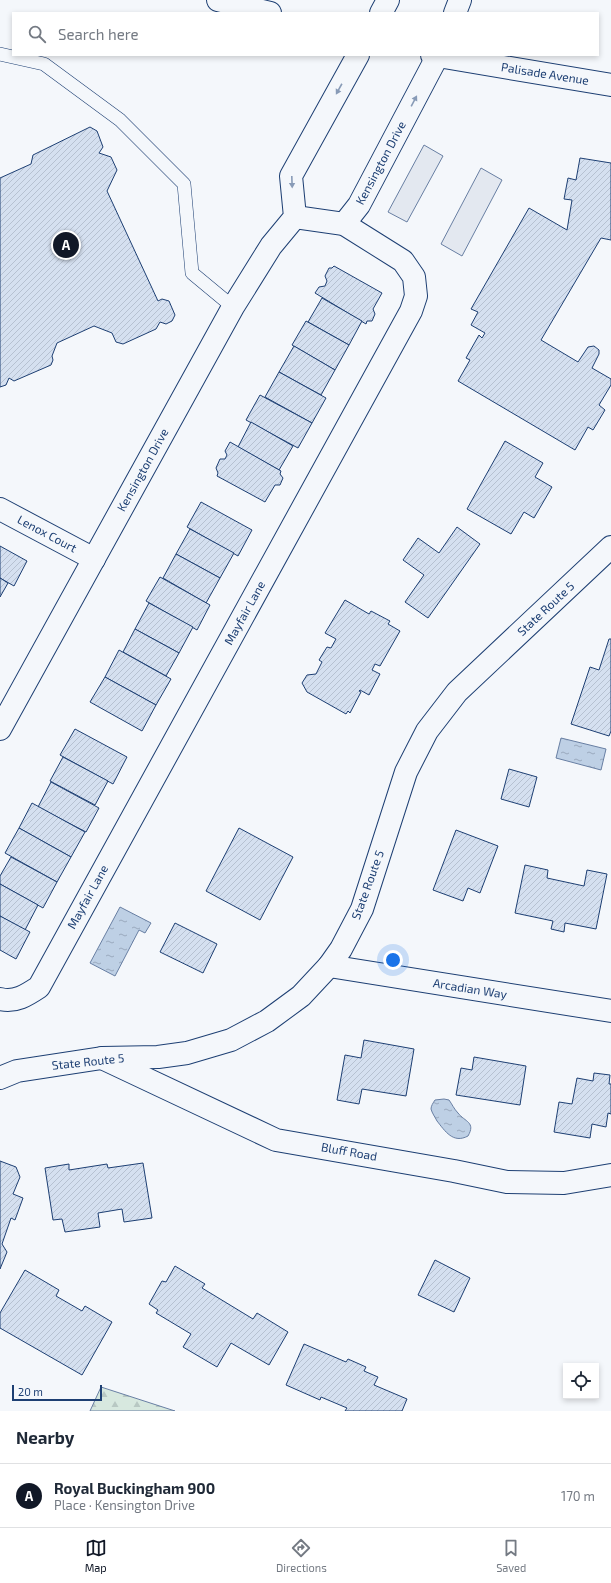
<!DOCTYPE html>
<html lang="en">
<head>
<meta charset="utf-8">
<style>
  :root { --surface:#fff; --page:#f6f6f7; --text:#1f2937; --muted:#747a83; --line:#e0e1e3; --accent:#111827 }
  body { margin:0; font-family:"Exo 2",sans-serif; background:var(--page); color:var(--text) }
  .controls { position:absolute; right:12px; bottom:12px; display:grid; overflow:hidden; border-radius:0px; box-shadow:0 2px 6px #0003 }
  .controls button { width:36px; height:36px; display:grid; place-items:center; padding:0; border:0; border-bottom:1px solid var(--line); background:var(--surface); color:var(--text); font:20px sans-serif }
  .scale { position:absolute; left:12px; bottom:10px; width:90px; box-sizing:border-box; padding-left:4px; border:2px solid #1d3f73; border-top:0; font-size:11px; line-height:14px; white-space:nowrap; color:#1d3f73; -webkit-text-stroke:3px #f4f7fb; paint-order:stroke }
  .you { position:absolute; left:393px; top:960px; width:14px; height:14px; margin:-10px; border:3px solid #fff; border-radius:50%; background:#1a73e8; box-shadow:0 0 0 6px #1a73e833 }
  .badge { display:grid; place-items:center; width:26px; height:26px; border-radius:50%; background:var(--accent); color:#fff; font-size:13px; font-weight:700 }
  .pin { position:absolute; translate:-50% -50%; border:2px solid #fff; box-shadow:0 1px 4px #0006 }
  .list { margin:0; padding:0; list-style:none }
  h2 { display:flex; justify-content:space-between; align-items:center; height:52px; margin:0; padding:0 16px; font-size:17px }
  h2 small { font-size:13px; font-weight:400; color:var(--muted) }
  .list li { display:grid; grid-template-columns:26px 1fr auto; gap:12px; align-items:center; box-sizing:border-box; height:64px; padding:0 16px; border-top:1px solid var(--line) }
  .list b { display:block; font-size:15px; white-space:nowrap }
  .list p { margin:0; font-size:13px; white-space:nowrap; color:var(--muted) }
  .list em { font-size:13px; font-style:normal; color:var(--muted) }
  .icon { flex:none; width:22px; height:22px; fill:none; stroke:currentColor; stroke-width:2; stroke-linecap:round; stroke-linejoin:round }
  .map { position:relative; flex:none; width:611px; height:1411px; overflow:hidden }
  .search { position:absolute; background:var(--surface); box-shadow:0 2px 6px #0003; left:12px; right:12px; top:12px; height:44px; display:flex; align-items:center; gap:10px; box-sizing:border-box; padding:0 14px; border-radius:0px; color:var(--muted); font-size:15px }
  .sheet { height:116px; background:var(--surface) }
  nav { display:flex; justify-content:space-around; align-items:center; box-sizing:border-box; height:56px; border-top:1px solid var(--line); background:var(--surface); font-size:11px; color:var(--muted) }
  nav a { display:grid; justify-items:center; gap:2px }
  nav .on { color:var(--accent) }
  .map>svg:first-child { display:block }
  .forest { fill:url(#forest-firs); stroke:#687fa3 }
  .parking { fill:#e3e8f0; stroke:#687fa3 }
  .water { fill:url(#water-ripples); stroke:#687fa3 }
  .building { fill:url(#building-hatch); stroke:#1d3f73 }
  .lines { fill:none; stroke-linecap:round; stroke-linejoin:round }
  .lane-casing { stroke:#1d3f73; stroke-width:14 }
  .street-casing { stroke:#1d3f73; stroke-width:24 }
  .secondary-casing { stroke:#1d3f73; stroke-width:24 }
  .primary-casing { stroke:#1d3f73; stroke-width:24 }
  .lane { stroke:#f4f7fb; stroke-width:13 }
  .street { stroke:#f4f7fb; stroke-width:22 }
  .secondary { stroke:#f4f7fb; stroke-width:22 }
  .primary { stroke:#f4f7fb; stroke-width:22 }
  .oneway { fill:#889bb7 }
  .labels { text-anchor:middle; stroke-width:3; stroke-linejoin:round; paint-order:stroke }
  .street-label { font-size:12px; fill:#1d3f73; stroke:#f4f7fb }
</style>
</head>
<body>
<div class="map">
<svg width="611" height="1411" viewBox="0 0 611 1411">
  <defs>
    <pattern id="forest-firs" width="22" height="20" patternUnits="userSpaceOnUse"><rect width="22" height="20" fill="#d7e8df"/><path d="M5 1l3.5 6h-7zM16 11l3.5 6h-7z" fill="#b8c8c3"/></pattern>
    <pattern id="water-ripples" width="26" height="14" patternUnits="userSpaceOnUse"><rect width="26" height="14" fill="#bed0e5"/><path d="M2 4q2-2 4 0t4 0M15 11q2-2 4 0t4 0" fill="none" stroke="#9aaabe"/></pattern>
    <pattern id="building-hatch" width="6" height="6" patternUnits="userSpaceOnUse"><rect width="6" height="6" fill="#d5e0f0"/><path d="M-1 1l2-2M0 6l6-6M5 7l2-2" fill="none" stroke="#b6c1d1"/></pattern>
  </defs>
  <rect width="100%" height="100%" fill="#f4f7fb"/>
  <polygon class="forest" points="101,1387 175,1411 90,1411"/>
  <g class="parking">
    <polygon points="424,145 443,156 407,222 388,212"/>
    <polygon points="481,168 502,180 462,256 441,244"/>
  </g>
  <g class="water">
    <polygon points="561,738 606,749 601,770 556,758"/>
    <polygon points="120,907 151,923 145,933 139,930 115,976 90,963"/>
    <path d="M444,1099L449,1100C452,1104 454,1109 458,1113C465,1122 476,1122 468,1136C453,1144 445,1131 437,1121C435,1117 432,1113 431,1109C431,1106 433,1103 435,1100Z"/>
  </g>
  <g class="building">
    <polygon points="90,127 97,131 103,147 99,153 111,157 117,170 107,191 158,301 162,299 169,301 175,315 172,321 166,324 160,322 156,329 123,344 116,342 112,333 94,326 57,343 52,356 53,360 51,365 14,381 9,378 6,385 0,387 0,178 31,164 33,155"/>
    <polygon points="580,158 611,163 611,240 601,238 541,340 578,362 588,347 594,346 599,350 599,354 592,368 611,379 611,385 599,405 605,410 593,430 588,427 575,450 458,381 470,360 466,358 479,335 482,338 485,333 471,325 478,312 471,309 529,208 567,230 572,200 564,199 568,178 576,180"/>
    <polygon points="334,266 382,293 373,309 375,314 372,321 367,321 366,324 315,293 319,287 325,286 327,281 325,276 329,268 332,268"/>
    <polygon points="322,298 362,321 349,345 308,322"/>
    <polygon points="306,321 349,345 335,370 292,345"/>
    <polygon points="294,346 335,370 321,395 279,372"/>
    <polygon points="279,372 326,398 312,423 265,397"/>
    <polygon points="260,395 312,423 298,448 246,420"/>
    <polygon points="251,422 293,446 279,470 238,447"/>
    <polygon points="505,441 543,463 535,477 552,487 534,518 524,512 511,534 467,509"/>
    <polygon points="230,442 281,471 280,474 283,478 280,485 275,485 265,502 217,476 218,473 216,468 220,459 225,459 227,455 225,451"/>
    <polygon points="201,502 252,530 238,556 187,527"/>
    <polygon points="457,527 480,544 428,618 405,602 424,575 403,560 418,538 439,553"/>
    <polygon points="190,529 234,553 220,578 176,554"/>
    <polygon points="0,546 27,561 14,586 0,578"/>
    <polygon points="176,554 220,578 206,603 163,578"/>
    <polygon points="160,577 210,605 197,630 146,601"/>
    <polygon points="0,578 8,583 0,597"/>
    <polygon points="345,600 369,614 371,611 390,621 388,624 400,631 380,666 375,664 372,670 380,674 369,695 360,690 359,691 361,692 350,713 348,711 346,714 307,692 302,683 307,675 316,674 322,662 319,660 327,647 331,648 336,639 325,633"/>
    <polygon points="149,603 193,627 179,653 135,629"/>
    <polygon points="135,629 179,653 166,676 123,652"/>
    <polygon points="609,639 611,639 611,731 609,736 571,724 590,667 599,670"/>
    <polygon points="119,650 171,679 156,705 105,677"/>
    <polygon points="105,677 156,705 142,731 90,702"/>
    <polygon points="75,729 127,757 113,784 60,755"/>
    <polygon points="63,757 108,781 95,805 50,781"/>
    <polygon points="509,769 537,777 529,807 501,799"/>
    <polygon points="51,782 99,808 86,832 38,807"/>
    <polygon points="32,803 85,832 71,857 19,828"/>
    <polygon points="19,828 71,857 57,882 5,853"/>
    <polygon points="239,828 293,857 260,920 206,891"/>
    <polygon points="456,830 498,846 480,893 468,888 463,901 433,890"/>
    <polygon points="11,857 57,882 43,908 0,884 0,876"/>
    <polygon points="525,865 548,870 547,878 584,886 587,870 607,874 596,929 565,923 564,932 551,929 553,921 515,913"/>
    <polygon points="0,884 38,905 25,930 0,916"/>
    <polygon points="0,916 30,932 16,959 0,950"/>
    <polygon points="175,923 217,944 203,973 160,952"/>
    <polygon points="364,1040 414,1049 406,1096 362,1089 359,1104 337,1100 345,1055 361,1058"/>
    <polygon points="474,1057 526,1066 520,1105 456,1095 461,1068 472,1070"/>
    <polygon points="594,1073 610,1075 609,1084 611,1084 611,1114 608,1113 606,1127 592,1124 590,1138 554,1132 559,1102 572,1104 577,1078 593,1081"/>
    <polygon points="0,1161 16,1167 20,1177 13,1194 23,1198 15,1220 11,1218 2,1244 7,1252 0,1269"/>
    <polygon points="143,1163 152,1218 124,1222 122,1209 98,1213 100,1227 65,1232 62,1219 53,1220 45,1168 69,1164 69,1170 107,1164 108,1168"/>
    <polygon points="435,1260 470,1278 454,1312 418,1295"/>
    <polygon points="175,1266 205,1284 202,1288 253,1319 257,1313 288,1332 269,1365 231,1343 217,1367 183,1347 191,1334 156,1313 158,1310 149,1304 162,1281 166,1282"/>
    <polygon points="25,1270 59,1290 56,1296 82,1311 85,1306 112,1322 82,1375 0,1328 0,1313"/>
    <polygon points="304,1344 346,1362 348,1359 366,1367 364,1371 378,1377 374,1385 407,1399 402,1411 345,1411 347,1408 321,1397 320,1400 286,1385"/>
  </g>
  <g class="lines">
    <defs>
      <polyline id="lane" points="0,54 44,64 120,120 184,184 192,273 233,307"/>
      <g id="street">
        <polyline points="344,224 359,205 437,57"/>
        <polyline points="0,509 94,559"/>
        <polyline points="0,729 233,307 271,246 295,217 291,176 358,55"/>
        <polyline points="329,966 611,1011"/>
        <path d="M0,999C15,1003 27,995 39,987L411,311L416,296L414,277L403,261L344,224L295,217"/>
        <polyline points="102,1058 276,1140 454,1171 507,1182 564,1183 611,1175"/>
      </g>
      <g id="secondary">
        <polyline points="218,0 270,13"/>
        <polyline points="381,13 388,0"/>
        <polyline points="455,13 460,0"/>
        <polyline points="432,55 611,85"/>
      </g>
      <polyline id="primary" points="0,1078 17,1071 102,1058 158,1057 187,1053 231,1040 267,1021 301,996 329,966 341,949 362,909 406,772 427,731 457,692 611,547"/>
    </defs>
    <use href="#lane" class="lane-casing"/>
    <use href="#street" class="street-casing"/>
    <use href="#secondary" class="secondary-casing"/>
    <use href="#primary" class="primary-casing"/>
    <use href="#lane" class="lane"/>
    <use href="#street" class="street"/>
    <use href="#secondary" class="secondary"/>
    <use href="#primary" class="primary"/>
  </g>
  <defs><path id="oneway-solid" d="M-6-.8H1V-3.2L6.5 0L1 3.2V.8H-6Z"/></defs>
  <g class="oneway">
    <use href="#oneway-solid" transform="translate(339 89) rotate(119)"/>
    <use href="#oneway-solid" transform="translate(414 101) rotate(-62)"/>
    <use href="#oneway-solid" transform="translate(292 182) rotate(88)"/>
  </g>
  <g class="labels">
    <g class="street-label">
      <text transform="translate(545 74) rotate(9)" y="4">Palisade Avenue</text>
      <text transform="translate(381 163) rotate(-62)" y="4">Kensington Drive</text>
      <text transform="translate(143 470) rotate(-61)" y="4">Kensington Drive</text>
      <text transform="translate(47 534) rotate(28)" y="4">Lenox Court</text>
      <text transform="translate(546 609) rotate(-43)" y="4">State Route 5</text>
      <text transform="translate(245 613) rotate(-61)" y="4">Mayfair Lane</text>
      <text transform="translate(368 885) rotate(-70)" y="4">State Route 5</text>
      <text transform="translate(88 897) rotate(-61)" y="4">Mayfair Lane</text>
      <text transform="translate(470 989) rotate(9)" y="4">Arcadian Way</text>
      <text transform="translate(88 1062) rotate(-6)" y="4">State Route 5</text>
      <text transform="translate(349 1152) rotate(10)" y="4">Bluff Road</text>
    </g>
  </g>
</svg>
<div class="controls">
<button><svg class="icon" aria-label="locate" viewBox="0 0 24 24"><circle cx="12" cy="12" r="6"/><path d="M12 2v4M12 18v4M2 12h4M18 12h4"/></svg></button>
</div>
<div class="scale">20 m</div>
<div class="you"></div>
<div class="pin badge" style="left:66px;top:245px">A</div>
<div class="search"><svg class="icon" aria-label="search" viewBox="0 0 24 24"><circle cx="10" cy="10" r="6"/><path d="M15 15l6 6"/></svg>Search here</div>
</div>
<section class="sheet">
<h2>Nearby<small></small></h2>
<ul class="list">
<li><span class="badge">A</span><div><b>Royal Buckingham 900</b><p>Place · Kensington Drive</p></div><em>170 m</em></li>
</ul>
</section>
<nav>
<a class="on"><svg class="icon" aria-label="map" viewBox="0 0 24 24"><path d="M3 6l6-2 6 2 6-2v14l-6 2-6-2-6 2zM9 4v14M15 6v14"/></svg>Map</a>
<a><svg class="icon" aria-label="directions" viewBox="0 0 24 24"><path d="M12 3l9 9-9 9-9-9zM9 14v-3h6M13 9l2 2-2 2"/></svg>Directions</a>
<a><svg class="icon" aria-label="saved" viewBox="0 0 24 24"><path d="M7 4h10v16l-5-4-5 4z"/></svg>Saved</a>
</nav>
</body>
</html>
